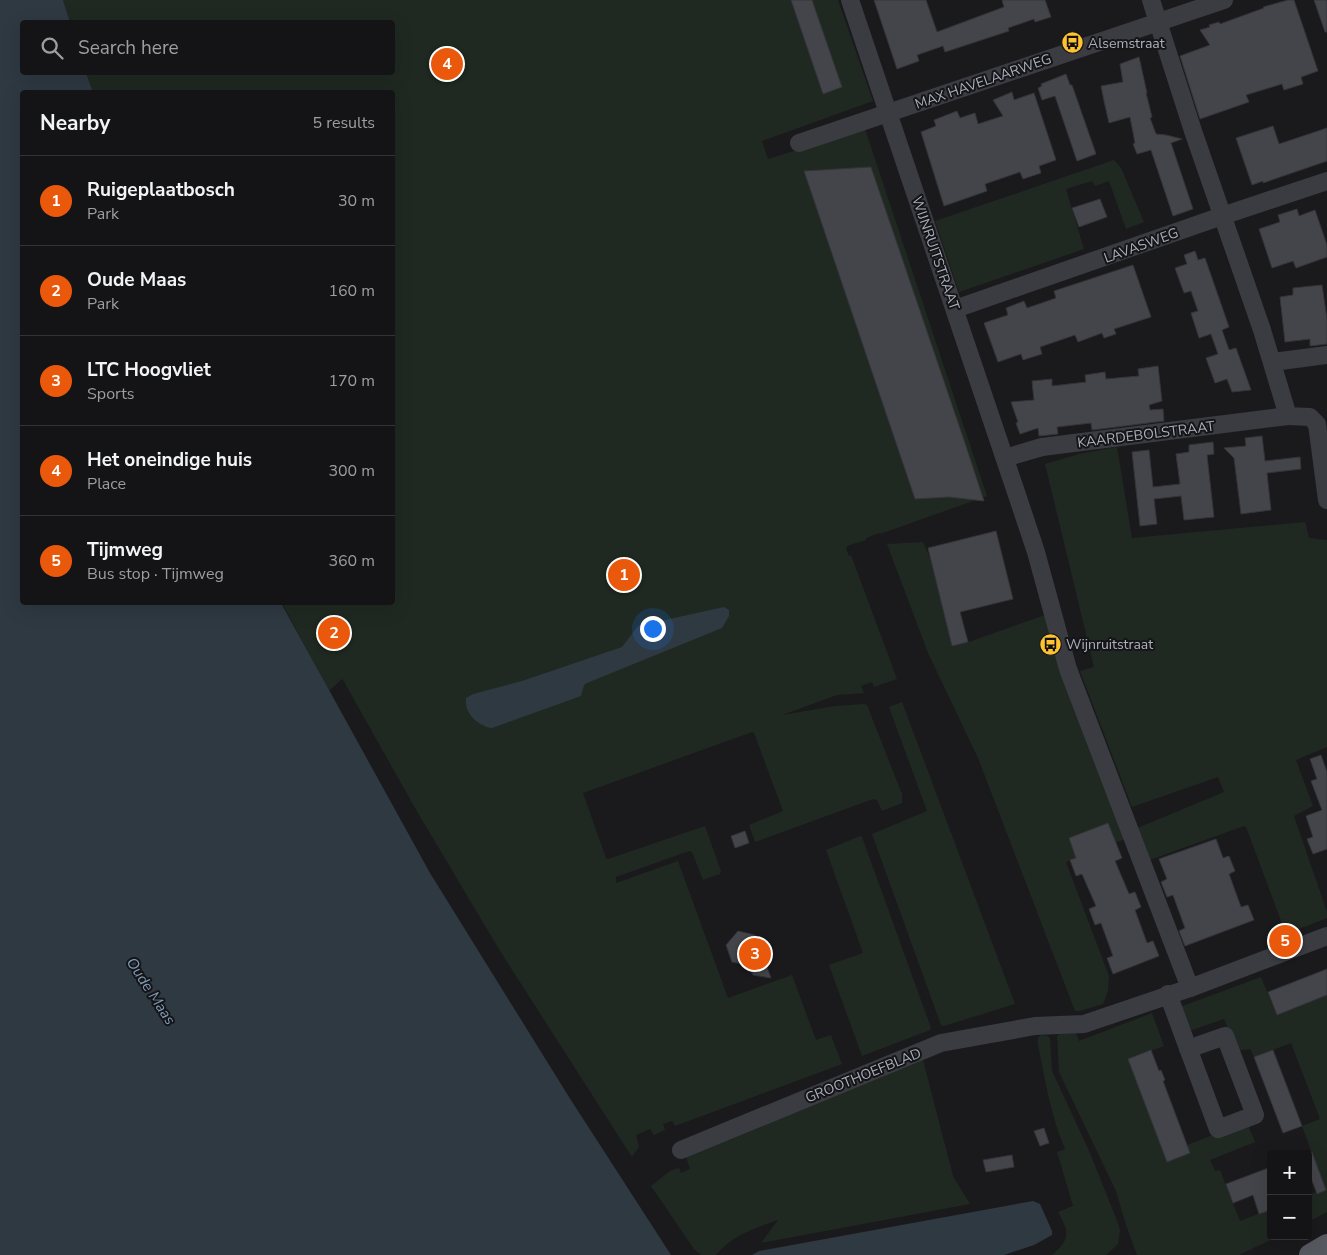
<!DOCTYPE html>
<html lang="en">
<head>
<meta charset="utf-8">
<style>
  :root { --surface:#141416; --page:#1d1d1f; --text:#f1f3f6; --muted:#9d9ea1; --line:#333335; --accent:#ea580c }
  body { margin:0; font-family:"Nunito Sans",sans-serif; background:var(--page); color:var(--text) }
  .controls { position:absolute; right:15px; bottom:15px; display:grid; overflow:hidden; border-radius:5px; box-shadow:0 5px 20px #0002 }
  .controls button { width:45px; height:45px; display:grid; place-items:center; padding:0; border:0; border-bottom:1px solid var(--line); background:var(--surface); color:var(--text); font:25px sans-serif }
  .you { position:absolute; left:652px; top:628px; width:18px; height:18px; margin:-12px; border:4px solid #fff; border-radius:50%; background:#1a73e8; box-shadow:0 0 0 8px #1a73e833 }
  .badge { display:grid; place-items:center; width:32px; height:32px; border-radius:50%; background:var(--accent); color:#fff; font-size:16px; font-weight:700 }
  .pin { position:absolute; translate:-50% -50%; border:2px solid #fff; box-shadow:0 1px 5px #0006 }
  .list { margin:0; padding:0; list-style:none }
  h2 { display:flex; justify-content:space-between; align-items:center; height:65px; margin:0; padding:0 20px; font-size:21px }
  h2 small { font-size:16px; font-weight:400; color:var(--muted) }
  .list li { display:grid; grid-template-columns:32px 1fr auto; gap:15px; align-items:center; box-sizing:border-box; height:90px; padding:0 20px; border-top:1px solid var(--line) }
  .list b { display:block; font-size:19px; white-space:nowrap }
  .list p { margin:0; font-size:16px; white-space:nowrap; color:var(--muted) }
  .list em { font-size:16px; font-style:normal; color:var(--muted) }
  .icon { flex:none; width:28px; height:28px; fill:none; stroke:currentColor; stroke-width:2; stroke-linecap:round; stroke-linejoin:round }
  .map { position:relative; flex:none; width:1327px; height:1255px; overflow:hidden }
  .search { position:absolute; background:var(--surface); box-shadow:0 5px 20px #0002; left:20px; top:20px; width:375px; height:55px; display:flex; align-items:center; gap:12px; box-sizing:border-box; padding:0 18px; border-radius:5px; color:var(--muted); font-size:19px }
  .panel { position:absolute; background:var(--surface); box-shadow:0 5px 20px #0002; left:20px; top:90px; width:375px; height:515px; border-radius:5px }
  .map>svg:first-child { display:block }
  .green { fill:#1f2921 }
  .water { fill:#2f3942 }
  .building { fill:#44454a; stroke:#343439 }
  .lines { fill:none; stroke-linecap:round; stroke-linejoin:round }
  .minor { stroke:#3b3c42; stroke-width:18 }
  .major { stroke:#575961; stroke-width:22 }
  .labels { text-anchor:middle; stroke-width:4; stroke-linejoin:round; paint-order:stroke }
  .poi-label { font-size:14px; fill:#acb0bd; stroke:#151518; text-anchor:start }
  .street-label { font-size:14px; fill:#acb0bd; stroke:#151518 }
  .water-label { font-size:15px; font-style:italic; fill:#819dba; stroke:#151518 }
</style>
</head>
<body>
<div class="map">
<svg width="1327" height="1255" viewBox="0 0 1327 1255">
  <rect width="100%" height="100%" fill="#1a1a1d"/>
  <g class="green">
    <polygon points="63,0 838,0 873,101 762,141 768,159 865,129 987,496 880,534 879,533 866,538 866,540 847,546 846,549 849,556 851,555 897,679 874,687 872,682 861,686 864,693 837,695 782,715 835,706 864,704 867,705 902,794 902,803 882,811 877,800 873,799 755,842 749,825 783,811 754,733 752,732 583,793 606,858 608,859 705,826 721,871 720,874 703,880 692,852 689,851 616,877 616,883 678,861 728,998 792,975 816,1040 831,1035 842,1064 675,1126 672,1121 663,1124 665,1130 654,1135 650,1129 636,1135 639,1147 632,1157 500,951 415,808 343,680 342,679 329,691 282,603 392,602 392,92 93,92 86,73 392,72 392,22 70,22"/>
    <polygon points="1114,160 1121,168 1144,222 1126,229 1109,181 1095,186 1092,181 1066,189 1084,249 959,292 935,221"/>
    <polygon points="1117,447 1132,538 1305,522 1309,538 1327,540 1327,747 1296,760 1313,806 1294,816 1327,912 1327,918 1286,934 1246,827 1244,826 1147,861 1135,829 1224,792 1218,777 1132,807 1080,671 1094,667 1045,464 1079,454"/>
    <polygon points="923,542 966,643 1045,615 1125,839 1066,862 1109,976 1108,991 1103,1004 1080,1011 1075,1011 978,758 928,653 887,544"/>
    <polygon points="902,702 1015,1004 944,1026 941,1025 872,834 927,811 889,707"/>
    <polygon points="860,836 862,837 931,1028 930,1030 862,1056 829,965 863,953 826,850"/>
    <polygon points="1261,977 1277,1015 1327,995 1327,1212 1308,1222 1308,1195 1325,1189 1302,1126 1320,1119 1291,1043 1254,1057 1250,1049 1237,1051 1224,1019 1189,1031 1180,1007"/>
    <polygon points="1152,1013 1164,1046 1129,1059 1168,1161 1190,1153 1187,1145 1247,1122 1255,1142 1210,1160 1215,1171 1220,1170 1240,1221 1271,1209 1271,1236 1279,1236 1239,1255 1137,1255 1126,1225 1116,1191 1059,1072 1057,1036 1060,1034 1076,1033 1079,1041"/>
    <path d="M1041,1035L1048,1036L1050,1038L1052,1071L1090,1153L1116,1218L1120,1230L1118,1244L1106,1255H1052C1071,1239 1069,1232 1058,1212L1073,1206L1057,1152L1065,1149C1051,1116 1045,1080 1038,1045V1038Z"/>
    <path d="M923,1060L953,1176L970,1204L761,1243L778,1220C755,1228 732,1235 716,1255H701L694,1249L651,1186L670,1171L679,1168L681,1173L690,1169L686,1157Z"/>
  </g>
  <g class="water">
    <polygon points="0,0 63,0 70,22 22,22 22,72 86,73 93,92 22,92 22,602 281,603 430,873 569,1097 671,1255 0,1255"/>
    <path d="M724,607L729,610V616L722,628L587,683L584,685L581,696L492,728C478,726 464,713 466,698L473,694L522,681L622,647L638,626Z"/>
    <polygon points="1033,1201 1040,1204 1052,1231 1052,1235 1034,1245 1004,1255 752,1255 759,1251"/>
  </g>
  <g class="building">
    <polygon points="791,0 812,0 842,87 823,94"/>
    <polygon points="874,0 926,0 937,32 1004,7 1002,0 1045,0 1051,17 1035,22 1034,19 1008,28 1009,31 945,52 943,46 917,55 919,61 897,69"/>
    <polygon points="1288,0 1294,0 1318,71 1301,77 1303,84 1284,90 1282,84 1246,95 1249,102 1200,119 1180,56 1210,45 1200,30 1210,27 1209,25 1219,22 1220,24 1264,8 1263,7"/>
    <polygon points="1314,0 1327,0 1327,32 1325,32"/>
    <polygon points="1139,57 1147,93 1146,93 1152,117 1150,118 1156,134 1166,135 1182,139 1171,143 1193,209 1173,216 1151,150 1137,154 1133,144 1135,143 1130,117 1109,123 1104,101 1101,86 1123,82 1120,64"/>
    <polygon points="1066,74 1070,85 1072,85 1096,154 1077,161 1055,96 1042,100 1038,88 1042,86 1041,84"/>
    <polygon points="1012,92 1014,100 1034,93 1056,160 1039,166 1041,173 1023,179 1020,172 985,184 987,191 944,206 921,132 936,126 934,120 957,111 960,118 975,113 978,124 1003,116 993,100"/>
    <polygon points="1273,126 1279,144 1327,128 1327,161 1263,183 1263,181 1252,185 1236,138"/>
    <polygon points="871,167 964,440 984,501 949,497 915,499 804,171"/>
    <polygon points="1100,199 1107,217 1079,227 1072,208"/>
    <polygon points="1297,209 1299,216 1315,210 1327,245 1327,257 1296,268 1293,261 1272,268 1259,229 1280,222 1278,215"/>
    <polygon points="1195,251 1198,260 1205,258 1229,327 1222,330 1229,350 1236,348 1251,390 1232,392 1227,379 1215,383 1206,358 1218,354 1211,334 1199,338 1191,313 1198,311 1191,291 1184,293 1175,268 1187,264 1184,255"/>
    <polygon points="1133,265 1151,317 1114,329 1116,334 1104,338 1102,333 1078,342 1075,335 1040,347 1042,354 1023,360 1021,354 998,362 984,323 1008,315 1006,308 1024,301 1027,308 1039,304 1056,298 1054,291"/>
    <polygon points="1322,285 1327,319 1327,344 1310,346 1310,339 1285,342 1280,297 1293,295 1293,288"/>
    <polygon points="1158,366 1162,401 1149,405 1150,410 1163,409 1164,421 1092,430 1091,423 1057,427 1058,434 1039,436 1038,428 1020,434 1016,423 1018,422 1011,402 1034,400 1032,381 1052,379 1052,386 1086,382 1085,375 1105,372 1106,379 1139,376 1138,369"/>
    <polygon points="1262,436 1265,461 1300,457 1301,469 1267,473 1271,510 1241,514 1234,458 1224,448 1246,446 1245,438"/>
    <polygon points="1213,442 1214,454 1207,455 1214,517 1184,520 1181,496 1154,499 1157,524 1140,526 1132,452 1149,450 1153,487 1180,484 1176,454 1189,452 1189,445"/>
    <polygon points="996,531 1013,599 960,612 968,642 952,646 928,548"/>
    <polygon points="1321,755 1327,772 1327,849 1313,854 1307,839 1313,837 1306,816 1322,810 1311,781 1317,779 1310,759"/>
    <polygon points="1108,823 1122,858 1115,861 1129,894 1135,892 1141,907 1135,910 1147,943 1153,941 1159,956 1113,974 1107,958 1113,956 1101,923 1095,925 1089,909 1096,906 1082,874 1076,876 1070,860 1076,858 1069,838"/>
    <polygon points="745,831 749,843 735,848 731,836"/>
    <polygon points="1216,839 1223,858 1229,856 1235,871 1229,874 1241,907 1248,905 1254,920 1185,946 1179,931 1185,928 1173,895 1167,897 1161,882 1167,879 1159,859"/>
    <polygon points="738,931 755,935 771,978 753,975 749,965 732,962 726,945"/>
    <polygon points="1327,969 1327,995 1277,1015 1268,992"/>
    <polygon points="1151,1050 1159,1071 1161,1070 1165,1080 1163,1081 1190,1153 1167,1162 1128,1059"/>
    <polygon points="1273,1050 1302,1126 1283,1133 1254,1057"/>
    <polygon points="1044,1128 1049,1143 1040,1146 1034,1131"/>
    <polygon points="1312,1152 1326,1190 1317,1194 1308,1170 1308,1154 1307,1154"/>
    <polygon points="1012,1155 1014,1167 986,1172 983,1160"/>
    <polygon points="1271,1167 1271,1210 1259,1214 1253,1195 1233,1203 1226,1184"/>
  </g>
  <g class="lines">
    <g class="minor">
      <polyline points="850,0 1017,495 1036,552 1068,669 1190,988"/>
      <polyline points="1151,0 1193,131 1262,330 1288,416 1310,417 1317,424 1327,500"/>
      <polyline points="799,143 1224,0"/>
      <polyline points="955,309 1222,216 1327,181"/>
      <polyline points="1273,362 1327,355"/>
      <polyline points="1005,458 1042,447 1288,416"/>
      <polyline points="1168,994 1218,1129 1255,1115 1225,1036 1188,1049"/>
      <polyline points="681,1150 941,1043 1035,1026 1084,1024 1190,988 1327,936"/>
    </g>
    <polyline class="major" points="1310,1255 1327,1245"/>
  </g>
  <defs>
    <symbol id="bus-disc" viewBox="-11 -11 22 22"><circle r="9.5" fill="#ffc230" stroke="#151518"/><path d="M-5-6H5V4H4V6H2V4H-2V6H-4V4H-5ZM-3.5-4V0h7V-4ZM-3.5 1.2v1.5H-2V1.2ZM2 1.2v1.5H3.5V1.2Z" fill="#111"/></symbol>
  </defs>
  <g fill-rule="evenodd">
    <use href="#bus-disc" x="1060" y="30" width="25" height="25"/>
    <use href="#bus-disc" x="1038" y="632" width="25" height="25"/>
  </g>
  <g class="labels">
    <g class="poi-label">
      <text x="1088" y="48">Alsemstraat</text>
      <text x="1066" y="649">Wijnruitstraat</text>
    </g>
    <g class="street-label">
      <text transform="translate(983 81) rotate(-19)" y="5">MAX HAVELAARWEG</text>
      <text transform="translate(1141 245) rotate(-20)" y="5">LAVASWEG</text>
      <text transform="translate(936 253) rotate(71)" y="5">WIJNRUITSTRAAT</text>
      <text transform="translate(1146 434) rotate(-7)" y="5">KAARDEBOLSTRAAT</text>
      <text transform="translate(863 1075) rotate(-22)" y="5">GROOTHOEFBLAD</text>
    </g>
    <g class="water-label">
      <text transform="translate(151 991) rotate(57)" y="5">Oude Maas</text>
    </g>
  </g>
</svg>
<div class="controls">
<button>+</button>
<button>−</button>
</div>
<div class="you"></div>
<div class="pin badge" style="left:624px;top:575px">1</div>
<div class="pin badge" style="left:334px;top:633px">2</div>
<div class="pin badge" style="left:755px;top:954px">3</div>
<div class="pin badge" style="left:447px;top:64px">4</div>
<div class="pin badge" style="left:1285px;top:941px">5</div>
<div class="search"><svg class="icon" aria-label="search" viewBox="0 0 24 24"><circle cx="10" cy="10" r="6"/><path d="M15 15l6 6"/></svg>Search here</div>
<section class="panel">
<h2>Nearby<small>5 results</small></h2>
<ul class="list">
<li><span class="badge">1</span><div><b>Ruigeplaatbosch</b><p>Park</p></div><em>30 m</em></li>
<li><span class="badge">2</span><div><b>Oude Maas</b><p>Park</p></div><em>160 m</em></li>
<li><span class="badge">3</span><div><b>LTC Hoogvliet</b><p>Sports</p></div><em>170 m</em></li>
<li><span class="badge">4</span><div><b>Het oneindige huis</b><p>Place</p></div><em>300 m</em></li>
<li><span class="badge">5</span><div><b>Tijmweg</b><p>Bus stop · Tijmweg</p></div><em>360 m</em></li>
</ul>
</section>
</div>
</body>
</html>
